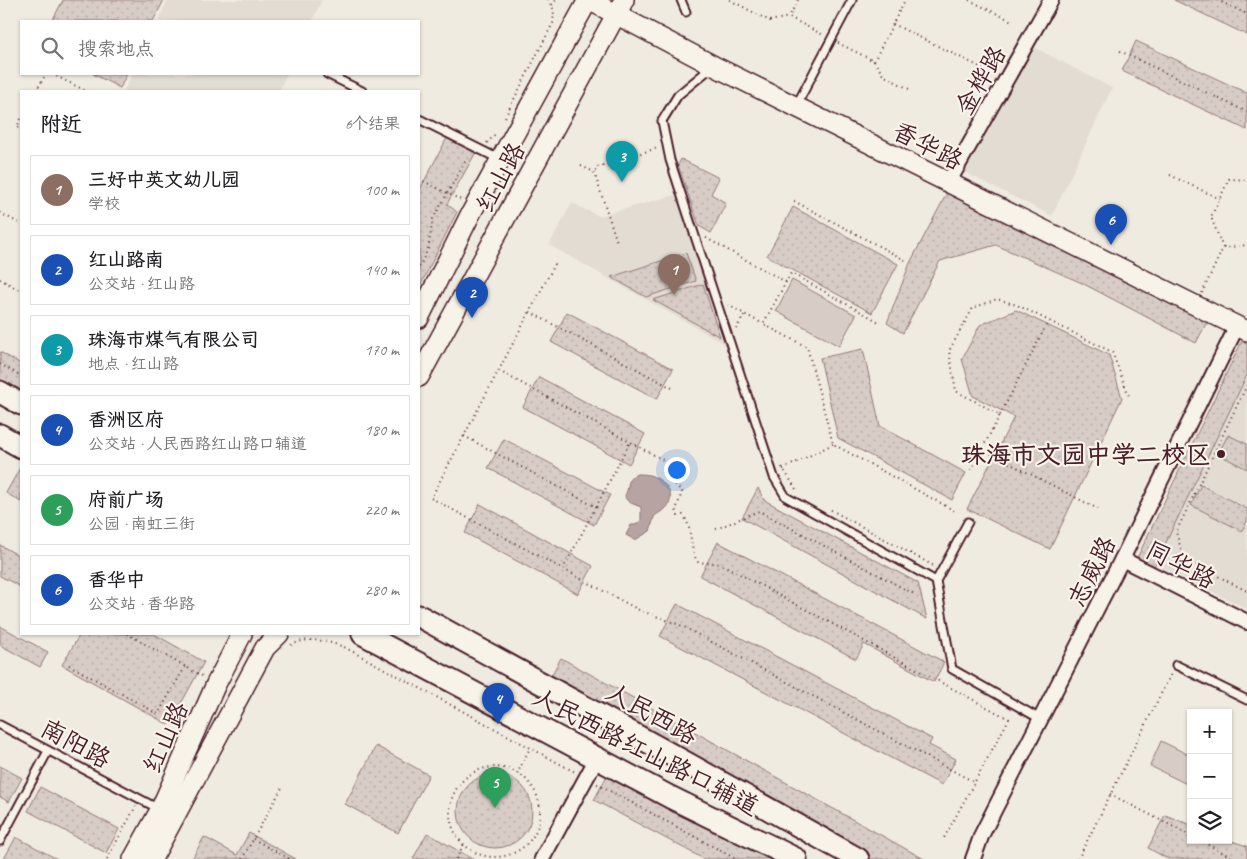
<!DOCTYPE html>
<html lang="zh">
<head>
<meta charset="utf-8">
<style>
  :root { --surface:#fff; --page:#f6f6f6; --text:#202124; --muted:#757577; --line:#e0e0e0; --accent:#0b8043 }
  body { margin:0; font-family:Caveat,"LXGW WenKai TC",sans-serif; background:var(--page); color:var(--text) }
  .controls { position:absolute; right:15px; bottom:15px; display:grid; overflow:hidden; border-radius:0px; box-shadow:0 1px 4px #0004 }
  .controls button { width:45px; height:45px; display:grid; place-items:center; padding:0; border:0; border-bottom:1px solid var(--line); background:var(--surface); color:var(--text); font:25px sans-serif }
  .you { position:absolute; left:676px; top:469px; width:18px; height:18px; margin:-12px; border:4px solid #fff; border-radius:50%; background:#1a73e8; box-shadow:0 0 0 8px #1a73e833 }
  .badge { display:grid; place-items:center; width:32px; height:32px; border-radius:50%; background:var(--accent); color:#fff; font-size:16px; font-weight:700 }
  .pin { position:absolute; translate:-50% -41px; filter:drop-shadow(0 1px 2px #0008) }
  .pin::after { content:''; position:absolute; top:26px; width:18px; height:15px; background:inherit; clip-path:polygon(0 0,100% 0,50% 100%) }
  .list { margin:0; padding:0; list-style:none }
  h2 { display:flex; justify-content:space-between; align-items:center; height:65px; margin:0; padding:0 20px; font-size:21px }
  h2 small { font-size:16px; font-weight:400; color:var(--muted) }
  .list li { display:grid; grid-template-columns:32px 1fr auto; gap:15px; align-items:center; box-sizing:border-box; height:70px; margin:0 10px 10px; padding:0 10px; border:1px solid var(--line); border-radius:0px }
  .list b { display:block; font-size:19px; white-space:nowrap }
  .list p { margin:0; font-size:16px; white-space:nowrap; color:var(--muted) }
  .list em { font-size:16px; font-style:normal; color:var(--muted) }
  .icon { flex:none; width:28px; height:28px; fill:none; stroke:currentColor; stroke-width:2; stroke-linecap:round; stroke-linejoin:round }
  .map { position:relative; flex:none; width:1247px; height:859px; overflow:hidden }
  .search { position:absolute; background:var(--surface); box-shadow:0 1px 4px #0004; left:20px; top:20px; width:400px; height:55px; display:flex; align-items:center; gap:12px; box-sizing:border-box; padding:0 18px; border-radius:0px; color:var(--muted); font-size:19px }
  .panel { position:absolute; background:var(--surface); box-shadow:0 1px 4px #0004; left:20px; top:90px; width:400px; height:545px; border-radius:0px }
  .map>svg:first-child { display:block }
  .built { fill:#e3dcd2 }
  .green { fill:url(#green-dots); stroke:#917678 }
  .pitch { fill:#d8cdc6; stroke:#917678 }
  .water { fill:#b7a4a2; stroke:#8b6f72 }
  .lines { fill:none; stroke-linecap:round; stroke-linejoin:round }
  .lane-casing { stroke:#4a1f2b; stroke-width:11 }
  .street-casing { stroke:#4a1f2b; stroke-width:18 }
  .secondary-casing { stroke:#4a1f2b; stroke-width:22 }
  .primary-casing { stroke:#4a1f2b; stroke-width:25 }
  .path { stroke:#4a1f2b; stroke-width:2; stroke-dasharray:1 4; stroke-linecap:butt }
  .lane { stroke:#f7f3e8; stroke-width:7 }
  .street { stroke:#f7f3e8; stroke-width:14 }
  .secondary { stroke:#f7f3e8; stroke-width:19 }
  .primary { stroke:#f7f3e8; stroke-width:21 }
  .poi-dot { fill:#4a1f2b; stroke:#f7f3e8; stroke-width:2 }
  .labels { text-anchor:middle; stroke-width:4.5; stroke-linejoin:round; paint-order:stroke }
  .street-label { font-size:25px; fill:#4a1f2b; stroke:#f7f3e8 }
  .poi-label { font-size:25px; font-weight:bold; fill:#4a1f2b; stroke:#f7f3e8; text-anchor:end }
</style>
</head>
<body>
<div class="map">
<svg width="1247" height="859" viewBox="0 0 1247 859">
  <defs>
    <pattern id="green-dots" width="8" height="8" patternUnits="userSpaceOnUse" patternTransform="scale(1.25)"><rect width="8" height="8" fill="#d8cdc6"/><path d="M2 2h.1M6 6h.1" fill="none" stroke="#bbb0aa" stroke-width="1.8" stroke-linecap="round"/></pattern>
  </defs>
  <rect width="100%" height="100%" fill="#f0ebe0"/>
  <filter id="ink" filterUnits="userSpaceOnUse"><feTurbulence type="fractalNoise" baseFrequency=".02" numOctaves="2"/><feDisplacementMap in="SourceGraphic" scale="10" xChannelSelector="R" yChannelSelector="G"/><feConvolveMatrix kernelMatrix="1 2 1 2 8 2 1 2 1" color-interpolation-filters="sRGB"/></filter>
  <g filter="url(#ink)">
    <g class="built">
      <polygon points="168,0 322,0 312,21 158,21"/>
      <polygon points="1030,45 1112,88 1052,216 960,170"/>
      <polygon points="133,74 287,74 279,91 126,91 124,90"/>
      <polygon points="678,194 727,345 549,245 572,203 599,216"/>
      <polygon points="1247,351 1247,609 1144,558"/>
    </g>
    <g class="green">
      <polygon points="63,0 164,0 153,21 52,21"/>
      <polygon points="1174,0 1247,0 1247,35"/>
      <polygon points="1136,41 1247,93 1247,130 1122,71"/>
      <polygon points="93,74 127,74 120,88"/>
      <polygon points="447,138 476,152 447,204 457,212 419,288 419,191"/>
      <polygon points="681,159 719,178 711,194 726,203 711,233 699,226 678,165"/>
      <polygon points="947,193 1208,320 1196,343 1082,283 996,245 940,261 903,333 887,323 910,263"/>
      <polygon points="793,207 898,264 872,313 767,256"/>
      <polygon points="686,253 696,281 646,297 611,277"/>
      <polygon points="703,284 720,337 653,300"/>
      <polygon points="1016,310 1109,355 1122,398 1050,549 967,509 1014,417 973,396 962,359 980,325"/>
      <polygon points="567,312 673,369 657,399 551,342"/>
      <polygon points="1242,341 1247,343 1247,375 1154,567 1137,558"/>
      <polygon points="863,349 880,426 966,473 952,500 838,438 820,358"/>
      <polygon points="0,352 21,364 21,399 0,387"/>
      <polygon points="539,377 645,434 629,464 523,407"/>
      <polygon points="1228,435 1247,444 1247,469 1218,454"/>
      <polygon points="504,439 610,495 594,525 488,468"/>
      <polygon points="21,466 21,502 6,493"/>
      <polygon points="1201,485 1247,509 1247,521 1242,531 1191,505"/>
      <polygon points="758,488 764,500 918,583 927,619 742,518"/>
      <polygon points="480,504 593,566 578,594 465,533"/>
      <polygon points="718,542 944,662 934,682 864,644 856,659 700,576"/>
      <polygon points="0,545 21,557 21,587 0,576"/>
      <polygon points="677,604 932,739 929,745 956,759 942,785 660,636"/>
      <polygon points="0,626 48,652 40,667 0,645"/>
      <polygon points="80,634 154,634 204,662 169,725 62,665"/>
      <polygon points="561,658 924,859 871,859 547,683"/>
      <polygon points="376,746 429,775 398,833 345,804"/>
      <polygon points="0,766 22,778 9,802 0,797"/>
      <polygon points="611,768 781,859 704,859 594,800"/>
      <circle cx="495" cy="811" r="37"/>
      <polygon points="40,787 119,829 106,853 28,811"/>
      <polygon points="1165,815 1191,825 1191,840 1228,840 1247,846 1247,859 1168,859 1148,848"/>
      <polygon points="249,833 296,859 192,859 204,837 237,855"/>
      <polygon points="427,833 473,859 413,859"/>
      <polygon points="16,837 57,859 4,859"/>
    </g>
    <g class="pitch">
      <polygon points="792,280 856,315 839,346 776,311"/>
      <polygon points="1161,741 1191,756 1191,786 1150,766"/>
    </g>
    <path class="water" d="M637,474C640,474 645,474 649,475C661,478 675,491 669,504C666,511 658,512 654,517L650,531L635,540L626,535L631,525H635L641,521V507C636,505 629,503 626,499C624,495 626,494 627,491C629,482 628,478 637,474Z"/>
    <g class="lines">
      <defs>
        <g id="lane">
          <polyline points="681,0 686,12"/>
          <polyline points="712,67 678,95 662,121 670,160 774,477 786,497 936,581"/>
          <polyline points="327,74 362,91"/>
          <polyline points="796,106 852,0"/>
          <polyline points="419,119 499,159"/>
          <polyline points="968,522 936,581 952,669 1035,716"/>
          <polyline points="1176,665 1247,700"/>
          <polyline points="0,725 159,809"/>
          <polyline points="0,841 48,751"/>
        </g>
        <g id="street">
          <polyline points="948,183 1051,0"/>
          <polyline points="1122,559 1247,622"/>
          <polyline points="542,859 597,758"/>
          <polyline points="973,859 982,834 1122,559 1237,326"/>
        </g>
        <g id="secondary">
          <polyline points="589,0 714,66 1247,331"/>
          <polyline points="419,318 470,215 588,0"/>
          <polyline points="419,377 624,0"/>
          <polyline points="133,859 160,810 216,684 242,634"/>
          <polyline points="152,859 265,648 279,634"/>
        </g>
        <g id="primary">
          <polyline points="0,392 21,404"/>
          <polyline points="0,435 21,447"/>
          <polyline points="419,616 690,765 858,859"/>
          <polyline points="363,634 670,797 796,859"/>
        </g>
      </defs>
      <use href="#lane" class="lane-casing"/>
      <use href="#street" class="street-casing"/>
      <use href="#secondary" class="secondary-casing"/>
      <use href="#primary" class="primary-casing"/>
      <g class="path">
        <polyline points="730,0 770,21 789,17"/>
        <polyline points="798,0 789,17 823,35"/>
        <polyline points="969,0 1012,21"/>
        <polyline points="1217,0 1247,14"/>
        <polyline points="552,5 556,0"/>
        <polyline points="893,24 986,70"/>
        <polyline points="838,43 874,61 905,0"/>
        <polyline points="1120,51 1247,112"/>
        <polyline points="874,61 883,75 911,90"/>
        <polyline points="52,74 86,91"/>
        <polyline points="36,91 46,74"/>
        <polyline points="505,117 553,23 554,10 548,0"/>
        <polyline points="21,119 17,127 21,129"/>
        <polyline points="487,143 497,132"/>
        <polyline points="581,166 594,172 617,242"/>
        <polyline points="595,171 597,167 657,148"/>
        <polyline points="1170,175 1220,199"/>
        <polyline points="419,179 461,200"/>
        <polyline points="794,201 905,260"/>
        <polyline points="0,213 21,224"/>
        <polyline points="706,238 786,282 791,273 881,323"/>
        <polyline points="1223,248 1211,217 1229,179 1247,180"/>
        <polyline points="555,264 431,498 639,610 680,625 974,782"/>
        <polyline points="419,267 428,249 433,219 465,162 472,156"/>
        <polyline points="0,279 21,291"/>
        <polyline points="786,282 763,324 807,347 833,444 955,511"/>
        <polyline points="1202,293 1223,248 1247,245"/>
        <polyline points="728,305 763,324"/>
        <polyline points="530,312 672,388"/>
        <polyline points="736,329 745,314"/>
        <polyline points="0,364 21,376"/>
        <polyline points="499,371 680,469"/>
        <polyline points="1247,385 1176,532 1184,559 1247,591"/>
        <polyline points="1000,415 1048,322"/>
        <polyline points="464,436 596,507 563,569"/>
        <polyline points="982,449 1098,509"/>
        <path d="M666,461L675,484L682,492L676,510L678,516L683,515C694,529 688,548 698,562L721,564L1009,719L944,838"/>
        <polyline points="782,467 798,492"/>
        <polyline points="783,469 833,444"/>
        <polyline points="971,470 1000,415 956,391 949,351 973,308 997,299 1017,305 1112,352 1129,396"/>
        <polyline points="596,507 630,442"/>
        <polyline points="831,510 934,566"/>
        <polyline points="716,529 759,511 916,595"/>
        <polyline points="127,634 204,677"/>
        <path d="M291,645C309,636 326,641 344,647L575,772"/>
        <polyline points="69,665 158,714 185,667"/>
        <circle cx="495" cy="812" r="45"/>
        <polyline points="517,774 530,748"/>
        <polyline points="597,784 736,859"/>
        <polyline points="1110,794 1191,836"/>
        <polyline points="253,839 290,859"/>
        <polyline points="1199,840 1235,859"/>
        <polyline points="107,859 136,806"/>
        <polyline points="242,859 283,786"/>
        <polyline points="456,859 464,844"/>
        <polyline points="1078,859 1171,674"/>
      </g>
      <use href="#lane" class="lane"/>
      <use href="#street" class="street"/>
      <use href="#secondary" class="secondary"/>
      <use href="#primary" class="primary"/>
    </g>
  </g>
  <circle class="poi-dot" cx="1221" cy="454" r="5"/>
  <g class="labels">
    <g class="street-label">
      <text transform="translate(980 80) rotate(-60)" y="9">金桦路</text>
      <text transform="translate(928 145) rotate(27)" y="9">香华路</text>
      <text transform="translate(500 177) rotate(-62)" y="9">红山路</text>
      <text transform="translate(1181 564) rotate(27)" y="9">同华路</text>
      <text transform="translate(1091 571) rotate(-63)" y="9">志威路</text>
      <text transform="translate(652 713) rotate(29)" y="9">人民西路</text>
      <text transform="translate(165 737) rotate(-66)" y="9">红山路</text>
      <text transform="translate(76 743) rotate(28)" y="9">南阳路</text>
      <text transform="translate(646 751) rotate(27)" y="9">人民西路红山路口辅道</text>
    </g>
    <g class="poi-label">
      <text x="1211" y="463">珠海市文园中学二校区</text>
    </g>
  </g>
</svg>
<div class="controls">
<button>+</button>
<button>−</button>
<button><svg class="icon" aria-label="layers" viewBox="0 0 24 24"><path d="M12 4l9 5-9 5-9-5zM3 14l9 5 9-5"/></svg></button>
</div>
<div class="you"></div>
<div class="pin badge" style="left:674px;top:295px;background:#8d6e63">1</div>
<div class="pin badge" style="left:472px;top:318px;background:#1a4fb4">2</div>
<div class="pin badge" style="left:622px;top:182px;background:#0f9aa8">3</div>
<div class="pin badge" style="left:498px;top:724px;background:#1a4fb4">4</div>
<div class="pin badge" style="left:495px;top:808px;background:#2e9e5b">5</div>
<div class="pin badge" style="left:1111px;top:245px;background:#1a4fb4">6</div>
<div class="search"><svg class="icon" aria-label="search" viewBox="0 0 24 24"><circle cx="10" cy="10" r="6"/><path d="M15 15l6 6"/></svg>搜索地点</div>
<section class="panel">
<h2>附近<small>6个结果</small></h2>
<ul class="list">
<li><span class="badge" style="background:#8d6e63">1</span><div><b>三好中英文幼儿园</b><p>学校</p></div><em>100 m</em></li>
<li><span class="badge" style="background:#1a4fb4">2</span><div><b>红山路南</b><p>公交站 · 红山路</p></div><em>140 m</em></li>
<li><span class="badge" style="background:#0f9aa8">3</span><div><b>珠海市煤气有限公司</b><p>地点 · 红山路</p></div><em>170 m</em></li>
<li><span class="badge" style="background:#1a4fb4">4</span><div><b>香洲区府</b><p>公交站 · 人民西路红山路口辅道</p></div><em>180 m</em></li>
<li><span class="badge" style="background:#2e9e5b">5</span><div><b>府前广场</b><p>公园 · 南虹三街</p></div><em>220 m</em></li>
<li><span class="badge" style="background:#1a4fb4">6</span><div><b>香华中</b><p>公交站 · 香华路</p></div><em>280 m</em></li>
</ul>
</section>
</div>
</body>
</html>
